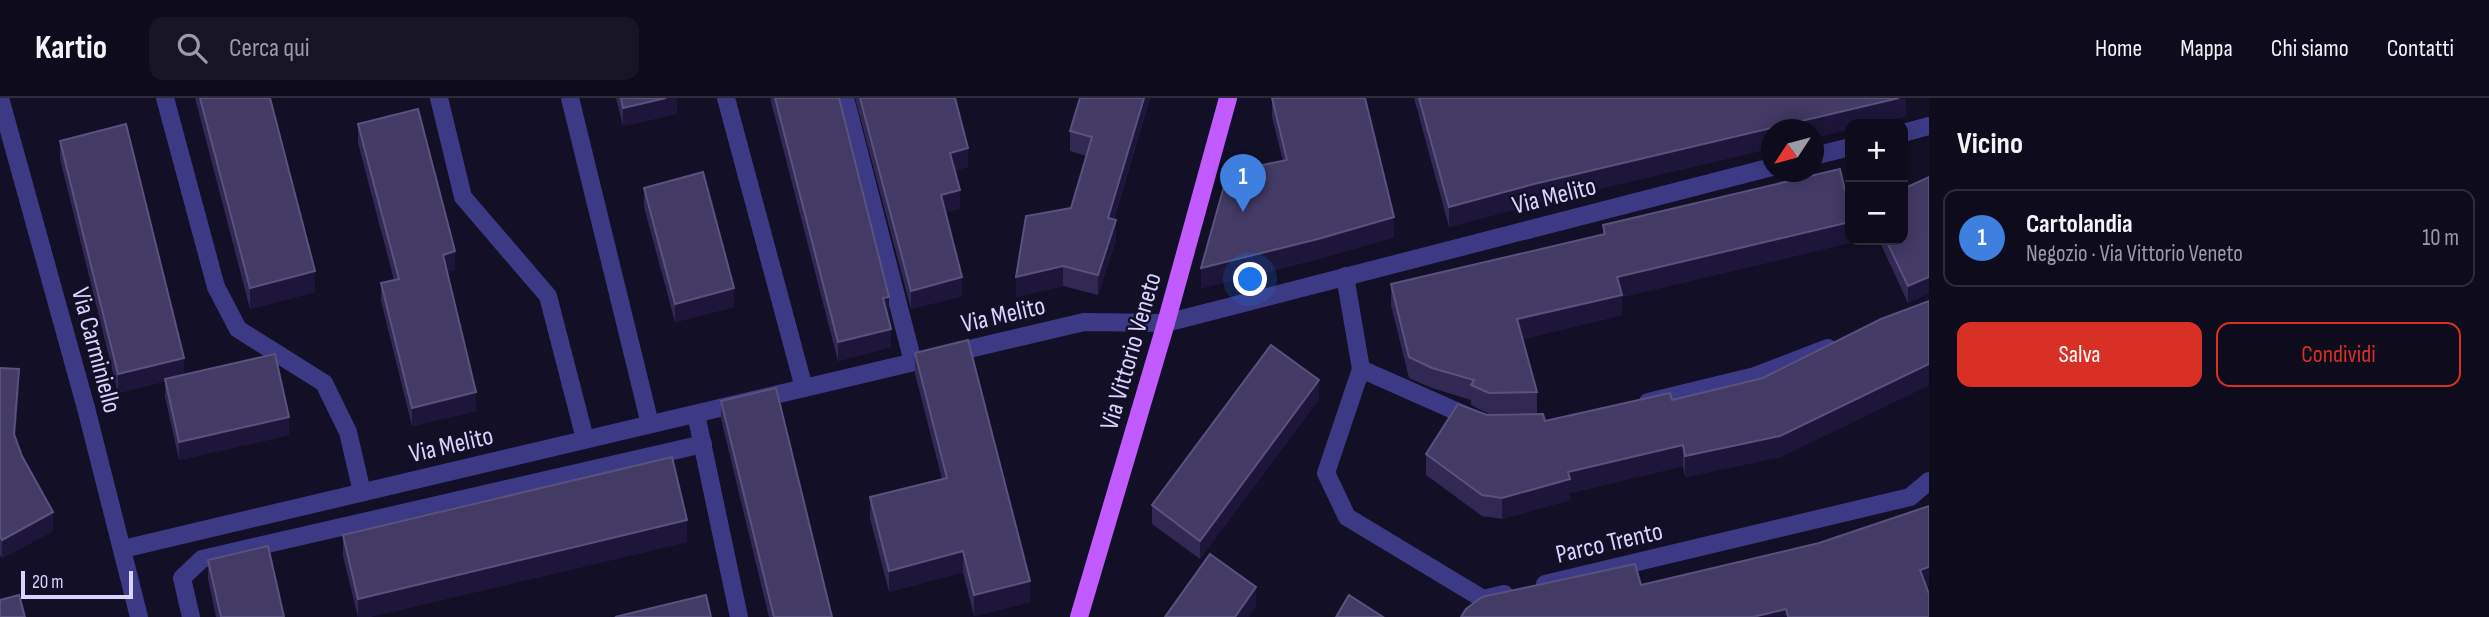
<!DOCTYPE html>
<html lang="it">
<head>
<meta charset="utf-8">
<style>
  :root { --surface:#0e0b1c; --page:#171425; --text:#f1f3f6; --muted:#9b9ba3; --line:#2e2b3b; --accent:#d93025 }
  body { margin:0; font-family:"Sofia Sans Condensed",sans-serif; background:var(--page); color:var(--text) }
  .controls { position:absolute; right:21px; top:21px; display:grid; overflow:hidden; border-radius:14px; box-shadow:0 4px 18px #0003 }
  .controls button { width:63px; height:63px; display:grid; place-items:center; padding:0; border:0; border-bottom:2px solid var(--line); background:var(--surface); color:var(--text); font:35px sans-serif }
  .compass { position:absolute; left:1761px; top:21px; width:63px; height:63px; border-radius:50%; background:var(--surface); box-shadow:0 4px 18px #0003; rotate:234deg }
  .scale { position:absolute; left:21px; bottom:18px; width:112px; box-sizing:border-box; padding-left:7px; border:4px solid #d9d4ff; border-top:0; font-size:19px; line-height:24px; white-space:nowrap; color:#d9d4ff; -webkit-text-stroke:5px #130f26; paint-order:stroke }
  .you { position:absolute; left:1251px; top:182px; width:24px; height:24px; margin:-18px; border:5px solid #fff; border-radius:50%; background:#1a73e8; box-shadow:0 0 0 10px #1a73e833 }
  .badge { display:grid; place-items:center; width:46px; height:46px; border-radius:50%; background:var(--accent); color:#fff; font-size:23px; font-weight:700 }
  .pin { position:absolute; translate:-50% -58px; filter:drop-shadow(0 2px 4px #0008) }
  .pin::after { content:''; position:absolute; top:37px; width:24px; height:21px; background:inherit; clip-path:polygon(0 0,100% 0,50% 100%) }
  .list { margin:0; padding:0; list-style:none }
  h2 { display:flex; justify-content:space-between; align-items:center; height:91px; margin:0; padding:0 28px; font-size:30px }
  h2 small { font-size:23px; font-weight:400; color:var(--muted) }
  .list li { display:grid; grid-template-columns:46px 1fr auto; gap:21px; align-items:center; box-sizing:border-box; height:98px; margin:0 14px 14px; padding:0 14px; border:2px solid var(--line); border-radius:14px }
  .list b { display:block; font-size:26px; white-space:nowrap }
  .list p { margin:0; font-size:23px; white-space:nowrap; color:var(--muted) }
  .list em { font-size:23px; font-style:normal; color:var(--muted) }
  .actions { display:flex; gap:14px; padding:21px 28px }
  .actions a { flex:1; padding:16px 0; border:2px solid var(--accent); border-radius:14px; text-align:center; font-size:24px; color:var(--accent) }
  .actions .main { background:var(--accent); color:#fff }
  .icon { flex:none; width:38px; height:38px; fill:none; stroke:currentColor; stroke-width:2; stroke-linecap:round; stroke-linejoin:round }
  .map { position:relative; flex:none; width:1929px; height:519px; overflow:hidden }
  header { display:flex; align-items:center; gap:42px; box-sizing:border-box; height:98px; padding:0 35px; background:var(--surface); border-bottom:2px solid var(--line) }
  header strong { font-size:33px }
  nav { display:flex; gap:38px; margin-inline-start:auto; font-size:24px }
  .search { width:490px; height:63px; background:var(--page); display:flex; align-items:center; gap:18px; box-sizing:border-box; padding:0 24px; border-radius:14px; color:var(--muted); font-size:26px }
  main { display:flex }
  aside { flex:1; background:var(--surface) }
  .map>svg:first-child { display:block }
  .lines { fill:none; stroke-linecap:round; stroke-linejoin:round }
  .minor { stroke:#3d3a85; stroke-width:18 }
  .major { stroke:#c25bff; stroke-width:18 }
  .wall { fill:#312854 }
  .shaded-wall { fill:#1d163a }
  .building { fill:#433a66; stroke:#5a527e; stroke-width:2 }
  .labels { text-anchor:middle; stroke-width:5; stroke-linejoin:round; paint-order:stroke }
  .street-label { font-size:26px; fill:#d9d4ff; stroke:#130f26 }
</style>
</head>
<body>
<header>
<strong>Kartio</strong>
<div class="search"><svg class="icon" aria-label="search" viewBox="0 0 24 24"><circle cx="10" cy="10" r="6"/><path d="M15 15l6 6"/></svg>Cerca qui</div>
<nav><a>Home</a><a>Mappa</a><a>Chi siamo</a><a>Contatti</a></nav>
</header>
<main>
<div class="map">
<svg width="1929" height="519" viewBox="0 0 1929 519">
  <rect width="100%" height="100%" fill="#130f26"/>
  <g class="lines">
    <g class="minor">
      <polyline points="0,0 86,310 139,519"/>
      <polyline points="165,0 216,189 238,231 324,285 348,334 362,394"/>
      <polyline points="439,0 463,99 548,198 585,341"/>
      <polyline points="570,0 650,326"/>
      <polyline points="726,0 804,290"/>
      <polyline points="845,0 913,264"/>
      <polyline points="1903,35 1929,28"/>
      <polyline points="1814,58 1850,49"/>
      <polyline points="1345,178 1361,271 1326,375 1347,419 1483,501 1504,496"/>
      <polyline points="1361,271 1476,322"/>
      <polyline points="1648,304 1755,278 1828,250"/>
      <polyline points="696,316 739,519"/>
      <polyline points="123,451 1084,224 1166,225 1772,69"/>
      <polyline points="1545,486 1910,399 1929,383"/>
      <polyline points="191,519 182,480 202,461 703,346"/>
    </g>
    <polyline class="major" points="1079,519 1166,225 1228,0"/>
  </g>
  <g class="wall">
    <polygon points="195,0 270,0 315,194 250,211"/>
    <polygon points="616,0 677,0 677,16 623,28"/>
    <polygon points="770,0 839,0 889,217 888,218 891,249 838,263"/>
    <polygon points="855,0 955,0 968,69 955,72 960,110 945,115 962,198 911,211"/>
    <polygon points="1150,0 1114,121 1116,142 1098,197 1063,188 1016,199 1071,110 1086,58 1070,53 1070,33"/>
    <polygon points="1272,0 1394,139 1318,161 1201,190 1283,63 1272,19"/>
    <polygon points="1414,0 1906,0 1906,18 1872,26 1850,26 1850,31 1814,40 1814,32 1772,32 1772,50 1534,106 1449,129"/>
    <polygon points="358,26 455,172 447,174 476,313 412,328 381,203 381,185 394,182 358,45"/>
    <polygon points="60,43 184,276 289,337 179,362 165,299 165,283 118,295 60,61"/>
    <polygon points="1929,79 1929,195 1908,205 1879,142 1903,142"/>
    <polygon points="644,90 734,209 675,224 644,109"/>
    <polygon points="1603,127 1853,142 1853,144 1622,199 1622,217 1522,241 1537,294 1537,315 1489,316 1471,307 1471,302 1432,290 1409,280 1391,207 1391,186 1603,136"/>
    <polygon points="1929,203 1929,287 1780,359 1685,379 1683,368 1570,395 1570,402 1502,421 1482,418 1426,377 1426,356 1487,317 1545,323 1672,302 1763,280"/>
    <polygon points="915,255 1030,504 974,518 963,474 889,494 870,420 870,399 942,381 915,276"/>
    <polygon points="0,270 19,290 15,339 22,358 53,433 2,460 0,457"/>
    <polygon points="1319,301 1200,461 1152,426 1152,407"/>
    <polygon points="721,303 832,519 769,519 721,321"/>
    <polygon points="343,437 687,444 369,519 358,519 343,458"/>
    <polygon points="208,462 284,519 216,519 208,481"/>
  </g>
  <g class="shaded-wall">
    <polygon points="666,0 677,0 677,16 623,28 623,10"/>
    <polygon points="1144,0 1150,0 1108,140 1108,120"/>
    <polygon points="1899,0 1906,0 1906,18 1872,26 1850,26 1850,31 1814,40 1814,32 1772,32 1772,50 1534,106 1449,129 1449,109 1534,86"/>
    <polygon points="968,50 968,69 950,73 950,55"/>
    <polygon points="960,92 960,110 941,116 941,97"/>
    <polygon points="1394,119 1394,139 1318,161 1201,190 1201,170"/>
    <polygon points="1116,122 1116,142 1098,197 1098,177"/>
    <polygon points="1850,124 1850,142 1853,142 1853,144 1622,199 1622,217 1517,242 1517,221 1617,179"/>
    <polygon points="455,153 455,172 443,175 443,157"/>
    <polygon points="1063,168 1063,188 1016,199 1016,179"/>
    <polygon points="315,173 315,194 250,211 250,190"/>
    <polygon points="962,179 962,198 911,211 911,193"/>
    <polygon points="1929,179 1929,195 1908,205 1908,188"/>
    <polygon points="734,190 734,209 675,224 675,206"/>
    <polygon points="889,199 889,217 883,219 883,200"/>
    <polygon points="891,231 891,249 838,263 838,244"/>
    <polygon points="184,260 184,278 118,295 118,276"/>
    <polygon points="1929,266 1929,287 1780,359 1685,379 1685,358"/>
    <polygon points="19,271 19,290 14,354 14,336"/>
    <polygon points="1319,282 1319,301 1200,461 1200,443"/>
    <polygon points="476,294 476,313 412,328 412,310"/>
    <polygon points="289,319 289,337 179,362 179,344"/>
    <polygon points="1683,347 1683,368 1570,395 1570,402 1502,421 1502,400 1568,374"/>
    <polygon points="53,414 53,433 2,460 2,442"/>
    <polygon points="687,422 687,444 369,519 358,519 358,501"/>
    <polygon points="963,453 963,474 889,494 889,473"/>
    <polygon points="1929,469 1929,488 1920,491 1920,472"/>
    <polygon points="1030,483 1030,504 974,518 974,497"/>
    <polygon points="1256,489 1256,508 1249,519 1235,519"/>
    <polygon points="1786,511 1786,519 1753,519"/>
  </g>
  <g class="building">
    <polygon points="200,0 270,0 315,173 250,190"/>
    <polygon points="621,0 666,0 623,10"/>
    <polygon points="775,0 839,0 889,199 883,200 891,231 838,244"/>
    <polygon points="860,0 955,0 968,50 950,55 960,92 941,97 962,179 911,193"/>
    <polygon points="1080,0 1144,0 1108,120 1116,122 1098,177 1063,168 1016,179 1026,118 1071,110 1092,39 1070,33"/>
    <polygon points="1272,0 1365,0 1394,119 1318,141 1201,170 1228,74 1287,62"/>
    <polygon points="1419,0 1899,0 1534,86 1449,109"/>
    <polygon points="418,11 455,153 443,157 476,294 412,310 381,185 399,181 358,26"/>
    <polygon points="126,26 184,260 118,276 60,43"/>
    <polygon points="1840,71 1850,114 1850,124 1617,179 1622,197 1517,221 1537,294 1489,295 1471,287 1474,282 1432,270 1409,259 1391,186 1605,136 1603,127"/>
    <polygon points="703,74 734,190 675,206 644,90"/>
    <polygon points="1929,79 1929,179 1908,188 1886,142 1903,142 1903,91"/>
    <polygon points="1929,203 1929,266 1780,338 1685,358 1683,347 1568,374 1570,381 1502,400 1482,397 1426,356 1458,306 1487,317 1543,316 1545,323 1670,295 1672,302 1763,280 1881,221"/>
    <polygon points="968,242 1030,483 974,497 963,453 889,473 870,399 947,380 915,255"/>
    <polygon points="1271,247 1319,282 1200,443 1152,407"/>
    <polygon points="275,256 289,319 179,344 165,281"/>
    <polygon points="0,270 19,271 14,336 22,358 53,414 2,442 0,438"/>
    <polygon points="776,290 832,519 774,519 721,303"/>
    <polygon points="672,359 687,422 358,501 343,437"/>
    <polygon points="1929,408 1929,469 1920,472 1929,496 1929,519 1788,519 1786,511 1753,519 1461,519 1466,511 1482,499 1635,466 1641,487 1819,445"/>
    <polygon points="268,448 284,519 221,519 208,462"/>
    <polygon points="1210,456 1256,489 1235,519 1165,519"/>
    <polygon points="19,497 25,519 0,519 0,502"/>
    <polygon points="706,497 711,519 615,519"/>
    <polygon points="1349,497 1383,519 1336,519"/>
  </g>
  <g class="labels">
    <g class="street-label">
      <text transform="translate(1554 97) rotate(-14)" y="9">Via Melito</text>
      <text transform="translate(1003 216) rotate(-13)" y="9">Via Melito</text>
      <text transform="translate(97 252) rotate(75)" y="9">Via Carminiello</text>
      <text transform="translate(1130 253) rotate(-74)" y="9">Via Vittorio Veneto</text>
      <text transform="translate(451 346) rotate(-13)" y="9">Via Melito</text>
      <text transform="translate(1609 444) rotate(-13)" y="9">Parco Trento</text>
    </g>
  </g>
</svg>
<div class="controls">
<button>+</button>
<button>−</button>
</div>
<svg class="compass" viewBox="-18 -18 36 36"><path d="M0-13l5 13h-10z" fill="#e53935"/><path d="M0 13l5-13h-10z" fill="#9b9ba3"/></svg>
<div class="scale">20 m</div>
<div class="you"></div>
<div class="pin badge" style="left:1243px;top:114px;background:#3f7fe0">1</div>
</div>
<aside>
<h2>Vicino<small></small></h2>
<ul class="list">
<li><span class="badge" style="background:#3f7fe0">1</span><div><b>Cartolandia</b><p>Negozio · Via Vittorio Veneto</p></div><em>10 m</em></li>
</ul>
<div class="actions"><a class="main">Salva</a><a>Condividi</a></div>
</aside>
</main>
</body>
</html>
